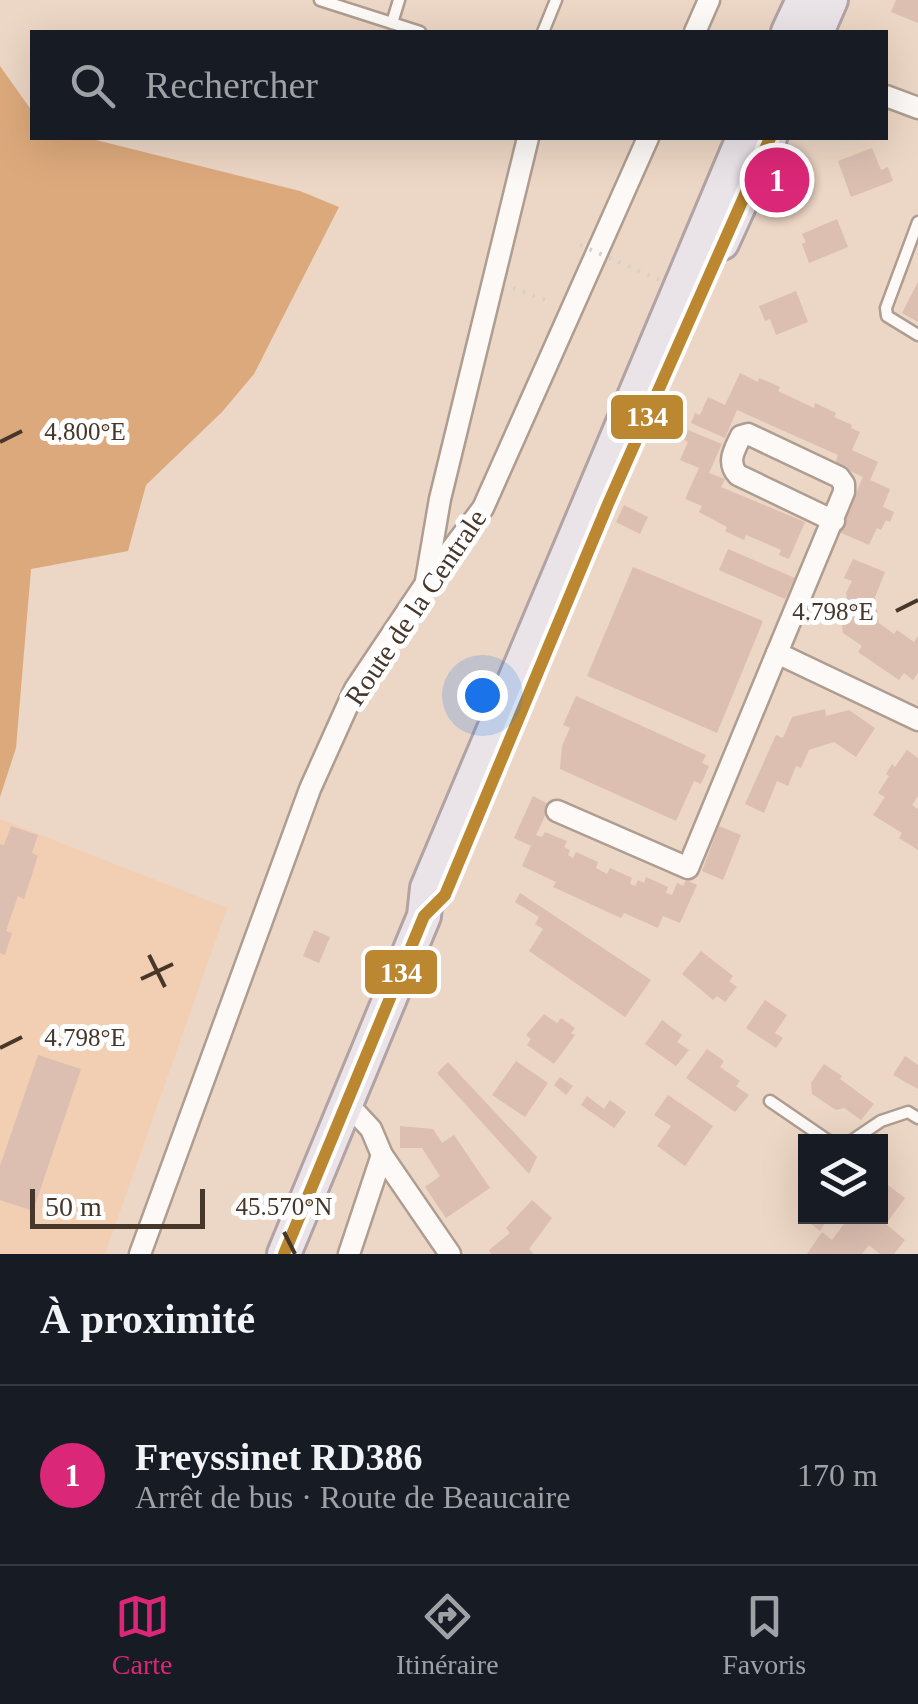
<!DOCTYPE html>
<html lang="fr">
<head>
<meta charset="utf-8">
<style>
  :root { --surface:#171b24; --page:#242831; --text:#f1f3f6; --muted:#9ea1a6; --line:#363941; --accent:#db2777 }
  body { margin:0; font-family:"Times New Roman",serif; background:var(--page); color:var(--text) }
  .controls { position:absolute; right:30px; bottom:30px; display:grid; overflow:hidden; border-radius:0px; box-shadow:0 10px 40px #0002 }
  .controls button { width:90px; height:90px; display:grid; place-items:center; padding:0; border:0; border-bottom:2px solid var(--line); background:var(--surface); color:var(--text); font:50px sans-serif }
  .scale { position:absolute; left:30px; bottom:25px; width:175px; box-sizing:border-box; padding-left:10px; border:5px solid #47372b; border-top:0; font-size:28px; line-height:35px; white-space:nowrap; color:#47372b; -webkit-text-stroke:8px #fefefe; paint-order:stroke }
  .you { position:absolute; left:482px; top:695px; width:35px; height:35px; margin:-25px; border:8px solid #fff; border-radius:50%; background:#1a73e8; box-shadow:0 0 0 15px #1a73e833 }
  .badge { display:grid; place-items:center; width:65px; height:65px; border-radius:50%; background:var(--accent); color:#fff; font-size:32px; font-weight:700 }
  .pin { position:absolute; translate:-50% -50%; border:5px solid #fff; box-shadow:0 2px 10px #0006 }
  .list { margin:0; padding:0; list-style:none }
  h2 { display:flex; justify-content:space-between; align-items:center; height:130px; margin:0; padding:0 40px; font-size:42px }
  h2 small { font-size:32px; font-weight:400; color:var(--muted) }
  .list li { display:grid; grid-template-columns:65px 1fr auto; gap:30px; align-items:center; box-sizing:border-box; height:180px; padding:0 40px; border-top:2px solid var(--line) }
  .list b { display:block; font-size:38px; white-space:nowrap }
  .list p { margin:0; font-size:32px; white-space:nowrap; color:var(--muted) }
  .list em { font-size:32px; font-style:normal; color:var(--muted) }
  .icon { flex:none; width:55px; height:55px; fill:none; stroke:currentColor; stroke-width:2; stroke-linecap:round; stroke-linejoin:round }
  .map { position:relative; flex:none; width:918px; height:1254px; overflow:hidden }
  .search { position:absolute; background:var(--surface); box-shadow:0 10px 40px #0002; left:30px; right:30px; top:30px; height:110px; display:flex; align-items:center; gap:25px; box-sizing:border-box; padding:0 35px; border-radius:0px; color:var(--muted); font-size:38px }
  .sheet { height:310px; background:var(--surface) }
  nav { display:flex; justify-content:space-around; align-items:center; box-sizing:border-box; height:140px; border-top:2px solid var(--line); background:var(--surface); font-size:28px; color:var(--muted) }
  nav a { display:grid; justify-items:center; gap:5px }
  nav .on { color:var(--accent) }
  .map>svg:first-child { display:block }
  .built { fill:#f2cfb3 }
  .forest { fill:#dca97c }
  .building { fill:#dcbfb1 }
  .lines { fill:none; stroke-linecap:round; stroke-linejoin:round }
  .lane-casing { stroke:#ae9d90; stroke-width:15 }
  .street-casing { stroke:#ae9d90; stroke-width:25 }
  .primary-casing { stroke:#b1a2a3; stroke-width:38 }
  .path { stroke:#d6d0cb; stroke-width:4; stroke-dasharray:2.5 8; stroke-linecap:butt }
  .lane { stroke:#fcf9f6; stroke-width:10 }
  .street { stroke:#fcf9f6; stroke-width:20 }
  .primary { stroke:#eae4e8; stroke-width:32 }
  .path-bridge { stroke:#d6d0cb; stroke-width:4; stroke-dasharray:2.5 8; stroke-linecap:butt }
  .bus-1-casing { stroke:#fefefe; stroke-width:20 }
  .bus-1 { stroke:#bb8730; stroke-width:12 }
  .ticks { fill:none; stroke:#47372b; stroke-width:4 }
  .labels { text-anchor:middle; stroke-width:10; stroke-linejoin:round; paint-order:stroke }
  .street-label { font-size:28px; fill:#47372b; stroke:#fefefe }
  .ticks-label { font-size:25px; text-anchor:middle; fill:#47372b; stroke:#fefefe; stroke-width:10; stroke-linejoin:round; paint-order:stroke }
  .line-badge { stroke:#fefefe; stroke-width:4 }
  .badge-label { font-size:28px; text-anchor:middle; font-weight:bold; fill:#fff }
</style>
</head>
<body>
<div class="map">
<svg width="918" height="1254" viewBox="0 0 918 1254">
  <rect width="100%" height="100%" fill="#ecd6c5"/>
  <polygon class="built" points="0,819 227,908 105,1254 0,1254"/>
  <polygon class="forest" points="0,66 32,111 32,138 88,138 300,191 339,207 254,374 222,412 146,485 128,551 31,569 16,748 0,797"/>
  <g class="building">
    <polygon points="896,0 918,0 918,23 891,12"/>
    <polygon points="872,148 881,170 888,167 893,181 851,197 838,161"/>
    <polygon points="837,219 848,247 809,263 802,244 806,242 802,234"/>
    <polygon points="918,282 918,322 902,313"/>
    <polygon points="796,291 808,322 776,335 770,319 765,321 759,306"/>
    <polygon points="740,373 758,382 759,378 769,382 780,387 778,391 814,408 815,403 836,413 834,417 852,425 851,428 860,432 852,450 878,462 870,480 890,489 883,507 894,512 890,522 886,520 881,530 877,528 869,545 839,532 863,477 835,464 838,455 737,410 725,438 691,423 695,413 700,415 708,397 725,405"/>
    <polygon points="688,430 722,444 709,473 725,479 721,487 805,522 789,559 779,555 781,550 765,543 746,535 744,540 725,531 727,527 699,512 702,506 685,499 699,468 680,460 688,442 684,440"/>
    <polygon points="624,505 648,517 640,534 616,522"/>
    <polygon points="728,549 795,578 785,599 719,570"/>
    <polygon points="853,559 885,572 875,597 879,623 894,634 897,630 914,642 918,636 918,673 913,680 904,673 899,680 858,652 862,646 843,633 839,601 847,600 846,593 852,581 844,578"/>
    <polygon points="633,567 763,621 717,733 587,676"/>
    <polygon points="576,696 706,755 702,763 709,766 701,784 694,781 676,821 560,769 562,746 570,728 563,725"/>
    <polygon points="825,709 826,716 849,710 875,728 856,757 834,742 809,750 801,768 796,766 788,786 777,781 764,813 745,804 776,735 783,738 792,717"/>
    <polygon points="907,750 918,758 918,796 912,805 918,809 918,850 899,838 902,833 873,815 885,797 878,793 889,776 886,774 892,764 895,767"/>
    <polygon points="533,796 550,805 536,835 542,837 545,832 567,841 564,847 570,850 568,855 573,858 576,852 598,862 596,868 607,874 610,868 632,878 630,884 635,886 638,880 644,883 646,877 668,887 666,893 672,895 677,883 683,886 686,880 697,885 680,923 663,916 658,928 624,913 621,918 553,887 556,882 522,866 531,846 514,838"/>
    <polygon points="11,826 38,835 32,853 38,856 24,899 18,896 6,931 12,933 5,955 0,953 0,844 4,845"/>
    <polygon points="719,826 741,835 723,880 702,871"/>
    <polygon points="520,893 651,980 625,1017 529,951 543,929 535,924 539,917 515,902"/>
    <polygon points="314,930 330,937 319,963 303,956"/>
    <polygon points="701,951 733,976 729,981 737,987 725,1002 717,996 713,1000 682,974"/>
    <polygon points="765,1000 787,1015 775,1033 783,1038 776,1048 746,1028"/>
    <polygon points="544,1014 557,1023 561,1018 575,1028 571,1033 575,1035 554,1064 527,1045 531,1039 526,1035"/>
    <polygon points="662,1020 682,1035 677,1042 689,1050 676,1066 645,1044"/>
    <polygon points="707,1049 724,1061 720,1067 740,1081 736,1086 749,1095 735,1112 686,1078"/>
    <polygon points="38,1055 81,1069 33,1211 0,1200 0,1166"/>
    <polygon points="905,1056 918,1065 918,1089 893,1075"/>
    <polygon points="516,1061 548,1083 525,1117 492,1095"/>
    <polygon points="448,1062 537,1157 529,1174 437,1073"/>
    <polygon points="824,1064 842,1076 840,1079 874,1104 861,1120 844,1108 836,1110 812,1094 811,1083"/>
    <polygon points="560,1077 573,1086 566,1095 554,1085"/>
    <polygon points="668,1095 713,1126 685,1166 657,1146 671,1126 654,1115"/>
    <polygon points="587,1096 604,1109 610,1100 626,1112 614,1128 581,1105"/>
    <polygon points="400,1126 433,1129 442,1143 454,1135 490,1188 446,1218 425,1187 440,1176 422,1148 400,1148"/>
    <polygon points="880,1179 905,1198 886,1224 905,1240 894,1254 880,1254 869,1245 862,1254 807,1254 822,1232 832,1240 850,1216 880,1216"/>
    <polygon points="532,1200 552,1218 529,1249 534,1254 491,1254 489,1250 510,1233 506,1228"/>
    <polygon points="801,1216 825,1216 828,1219 820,1231"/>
  </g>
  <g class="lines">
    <defs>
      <g id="lane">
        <polyline points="320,0 420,32"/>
        <polyline points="392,23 399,0"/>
        <polyline points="543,32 556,0"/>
        <polyline points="918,222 886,308 887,316 918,335"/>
        <polyline points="770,1101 830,1142"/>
        <polyline points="850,1142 881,1121 908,1112 918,1118"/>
      </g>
      <g id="street">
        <polyline points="695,32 709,0"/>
        <polyline points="886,96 918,108"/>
        <path d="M834,521L738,475C726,462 735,449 741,436L748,434L839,477L844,484V492L777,653L918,720"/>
        <polyline points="426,581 440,499 528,138"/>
        <polyline points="557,811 688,868 777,653"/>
        <polyline points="343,1107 357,1114 371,1129 382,1155 450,1254"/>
        <polyline points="140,1254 310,789 355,689 426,583 483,508 648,138"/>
        <polyline points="349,1254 382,1155"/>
      </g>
      <g id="primary">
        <polyline points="788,32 803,0"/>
        <polyline points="817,32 831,0"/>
        <polyline points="722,243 770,138"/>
        <polyline points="284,1254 424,916 427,888 743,138"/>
      </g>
    </defs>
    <use href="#lane" class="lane-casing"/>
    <use href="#street" class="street-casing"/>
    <use href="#primary" class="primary-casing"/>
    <polyline class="path" points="513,288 551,302"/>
    <use href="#lane" class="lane"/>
    <use href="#street" class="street"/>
    <use href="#primary" class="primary"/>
    <polyline class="path-bridge" points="580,245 667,283"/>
    <defs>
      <polyline id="bus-1" points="284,1254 424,916 445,895 608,504 770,138"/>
    </defs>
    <use href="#bus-1" class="bus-1-casing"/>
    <use href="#bus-1" class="bus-1"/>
  </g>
  <path class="ticks" d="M0,442L22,431M896,611L918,600M149,955L165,987M141,979L173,964M0,1048L22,1037M284,1232L295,1254"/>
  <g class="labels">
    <g class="street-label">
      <text transform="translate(415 607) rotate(-56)" y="10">Route de la Centrale</text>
    </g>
  </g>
  <g class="ticks-label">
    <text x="85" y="440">4.800°E</text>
    <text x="833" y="620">4.798°E</text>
    <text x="85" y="1046">4.798°E</text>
    <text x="284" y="1215">45.570°N</text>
  </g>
  <g class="line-badge">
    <rect x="609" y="393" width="76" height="48" rx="10" fill="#bb8730"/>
    <rect x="363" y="948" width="76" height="48" rx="10" fill="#bb8730"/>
  </g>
  <g class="badge-label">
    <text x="647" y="426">134</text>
    <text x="401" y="982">134</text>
  </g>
</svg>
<div class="controls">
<button><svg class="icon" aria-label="layers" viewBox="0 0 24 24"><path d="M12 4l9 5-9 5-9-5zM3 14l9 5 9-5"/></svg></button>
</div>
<div class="scale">50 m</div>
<div class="you"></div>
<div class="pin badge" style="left:777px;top:180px">1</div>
<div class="search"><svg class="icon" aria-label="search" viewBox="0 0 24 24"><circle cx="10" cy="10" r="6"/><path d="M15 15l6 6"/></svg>Rechercher</div>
</div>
<section class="sheet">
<h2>À proximité<small></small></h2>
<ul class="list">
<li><span class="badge">1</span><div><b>Freyssinet RD386</b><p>Arrêt de bus · Route de Beaucaire</p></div><em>170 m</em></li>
</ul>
</section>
<nav>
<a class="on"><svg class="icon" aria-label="map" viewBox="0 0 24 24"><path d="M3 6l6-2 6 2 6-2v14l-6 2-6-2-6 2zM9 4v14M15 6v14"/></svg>Carte</a>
<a><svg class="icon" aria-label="directions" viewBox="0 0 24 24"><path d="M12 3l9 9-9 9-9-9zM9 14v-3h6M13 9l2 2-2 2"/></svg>Itinéraire</a>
<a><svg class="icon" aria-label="saved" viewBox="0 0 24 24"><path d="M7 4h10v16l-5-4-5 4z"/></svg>Favoris</a>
</nav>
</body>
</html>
